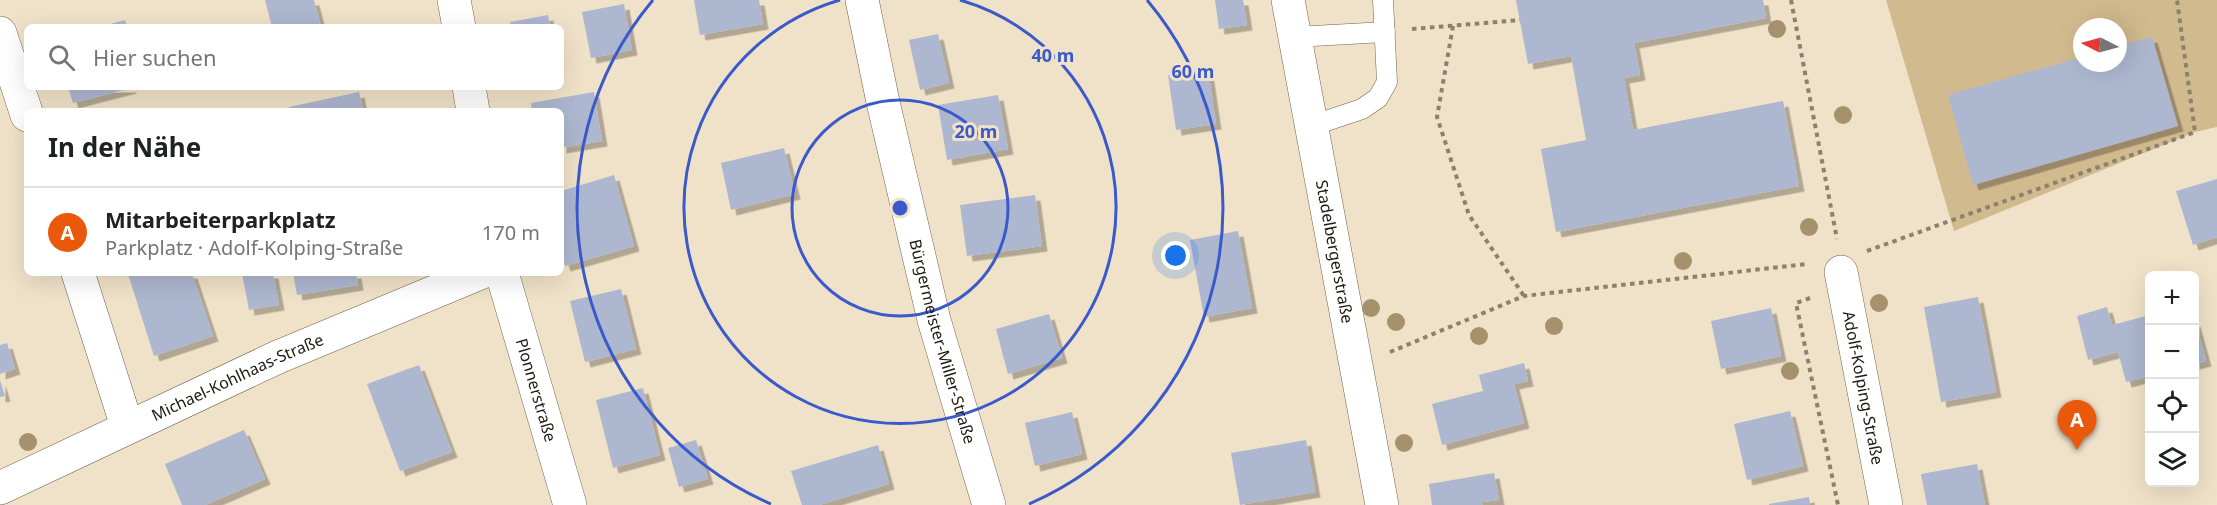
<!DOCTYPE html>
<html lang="de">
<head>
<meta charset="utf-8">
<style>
  :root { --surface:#fff; --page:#f6f6f6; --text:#202124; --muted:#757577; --line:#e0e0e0; --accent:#ea580c }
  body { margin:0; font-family:"Noto Sans",sans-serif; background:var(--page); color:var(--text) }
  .controls { position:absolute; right:18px; bottom:18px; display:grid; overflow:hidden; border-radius:9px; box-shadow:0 6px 24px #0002 }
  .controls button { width:54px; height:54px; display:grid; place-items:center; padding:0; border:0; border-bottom:2px solid var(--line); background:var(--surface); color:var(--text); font:30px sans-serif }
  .compass { position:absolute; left:2073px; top:18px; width:54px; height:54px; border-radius:50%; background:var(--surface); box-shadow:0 6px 24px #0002; rotate:276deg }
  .you { position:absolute; left:1176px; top:256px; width:21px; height:21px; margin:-15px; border:4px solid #fff; border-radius:50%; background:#1a73e8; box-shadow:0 0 0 9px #1a73e833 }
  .badge { display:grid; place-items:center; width:39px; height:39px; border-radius:50%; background:var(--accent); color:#fff; font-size:20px; font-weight:700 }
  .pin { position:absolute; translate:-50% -50px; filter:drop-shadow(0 2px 3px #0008) }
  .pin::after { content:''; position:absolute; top:32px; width:21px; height:18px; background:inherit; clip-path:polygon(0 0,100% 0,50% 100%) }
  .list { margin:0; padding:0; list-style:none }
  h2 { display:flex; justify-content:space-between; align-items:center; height:78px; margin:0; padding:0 24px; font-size:26px }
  h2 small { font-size:20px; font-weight:400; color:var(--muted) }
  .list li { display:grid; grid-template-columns:39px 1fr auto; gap:18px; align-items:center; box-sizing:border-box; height:90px; padding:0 24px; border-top:2px solid var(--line) }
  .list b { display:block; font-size:22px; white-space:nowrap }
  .list p { margin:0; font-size:20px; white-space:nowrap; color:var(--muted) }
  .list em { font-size:20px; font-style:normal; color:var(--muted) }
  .icon { flex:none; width:33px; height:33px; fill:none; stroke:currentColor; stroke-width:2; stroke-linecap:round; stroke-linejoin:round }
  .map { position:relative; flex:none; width:2217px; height:505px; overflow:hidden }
  .search { position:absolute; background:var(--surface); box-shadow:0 6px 24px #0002; left:24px; top:24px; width:540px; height:66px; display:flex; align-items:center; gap:15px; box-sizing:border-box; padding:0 21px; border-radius:9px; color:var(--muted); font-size:22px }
  .panel { position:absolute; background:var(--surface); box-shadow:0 6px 24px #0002; left:24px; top:108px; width:540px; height:168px; border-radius:9px }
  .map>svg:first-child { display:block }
  .green { fill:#d2ba8f; fill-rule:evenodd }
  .building { fill:#adb7d0; filter:url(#shadow) }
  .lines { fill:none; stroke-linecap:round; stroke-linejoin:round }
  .lane-casing { stroke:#6f624c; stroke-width:21 }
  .street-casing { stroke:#6f624c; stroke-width:34 }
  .path { stroke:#8b816f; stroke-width:4; stroke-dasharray:4.5 4.5; stroke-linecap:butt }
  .lane { stroke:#fff; stroke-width:20 }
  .street { stroke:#fff; stroke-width:33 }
  .tree { fill:#a5926c }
  .ring { fill:none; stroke:#3a5acc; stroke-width:3 }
  .labels { text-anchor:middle; stroke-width:6; stroke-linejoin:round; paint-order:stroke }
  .street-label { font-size:16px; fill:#1e1910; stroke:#f0e2c8 }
  .centre { fill:#3a5acc; stroke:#f0e2c8; stroke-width:3 }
  .ring-label { font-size:18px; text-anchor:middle; font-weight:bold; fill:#3a5acc; stroke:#f0e2c8; stroke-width:6; stroke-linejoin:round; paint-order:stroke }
</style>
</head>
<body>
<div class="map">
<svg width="2217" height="505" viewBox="0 0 2217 505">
  <defs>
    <filter id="shadow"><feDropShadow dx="5.5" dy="5.5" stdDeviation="0" flood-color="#0004"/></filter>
  </defs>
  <rect width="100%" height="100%" fill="#f0e2c8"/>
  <path class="green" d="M1886,0H2217V127L2195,132L1954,231ZM2082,27H2118V63H2082Z"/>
  <g class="building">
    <polygon points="265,0 314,0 321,27 272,27"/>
    <polygon points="694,0 759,0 763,24 700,35"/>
    <polygon points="1215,0 1243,0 1247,25 1219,29"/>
    <polygon points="1516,0 1763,0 1766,18 1634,43 1640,75 1624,78 1633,130 1783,101 1799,186 1556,232 1541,149 1586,140 1571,56 1528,64"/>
    <polygon points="624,4 632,50 591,58 582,12"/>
    <polygon points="548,15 550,27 511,27 510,22"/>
    <polygon points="125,20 127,27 103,27 103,26"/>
    <polygon points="938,34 949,83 920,90 909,40"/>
    <polygon points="2152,37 2178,126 1973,185 1948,95 2082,57 2082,63 2118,63 2118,46"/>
    <polygon points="1208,70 1216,124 1176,130 1168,75"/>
    <polygon points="68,87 131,87 131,88 73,103"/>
    <polygon points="359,92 363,111 290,111 289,107"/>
    <polygon points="594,92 602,141 561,148 561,111 532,111 531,103"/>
    <polygon points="998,95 1008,149 947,160 938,105"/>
    <polygon points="784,148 795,194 731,210 721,163"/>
    <polygon points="614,175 634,246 565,266 561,251 561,191"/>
    <polygon points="2217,179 2217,237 2193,245 2176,191"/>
    <polygon points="1035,195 1042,246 967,256 960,205"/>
    <polygon points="1238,231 1252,308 1204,317 1190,240"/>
    <polygon points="131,273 192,273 213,336 154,356 128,274"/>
    <polygon points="242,273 273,273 279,305 249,310"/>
    <polygon points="293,273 356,273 358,285 297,295"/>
    <polygon points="621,289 636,349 585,362 570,301"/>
    <polygon points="1978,297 1996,392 1941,402 1924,307"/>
    <polygon points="2107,307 2112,325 2150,315 2150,376 2126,382 2118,352 2088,360 2077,316"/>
    <polygon points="1771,308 1781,356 1721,369 1711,321"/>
    <polygon points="1049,314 1062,358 1008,374 996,329"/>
    <polygon points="2195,321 2206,361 2194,364 2194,322"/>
    <polygon points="7,343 15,369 0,374 0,345"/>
    <polygon points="1524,363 1528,381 1514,384 1524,423 1442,445 1432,404 1483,391 1479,375"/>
    <polygon points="419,365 452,452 400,471 367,384"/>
    <polygon points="0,380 5,396 0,397"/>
    <polygon points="643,388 660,455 613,468 596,400"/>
    <polygon points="1790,411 1803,466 1747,480 1734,424"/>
    <polygon points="1072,412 1082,454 1035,466 1025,423"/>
    <polygon points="244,430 265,479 205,505 182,505 165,464"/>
    <polygon points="696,440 708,479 679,487 668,448"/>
    <polygon points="1306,440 1315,492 1240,505 1231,453"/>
    <polygon points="878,445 889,484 819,505 802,505 791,471"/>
    <polygon points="1977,464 1985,505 1927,505 1921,474"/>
    <polygon points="1494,473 1499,500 1482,502 1483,505 1432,505 1429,484"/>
    <polygon points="1809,497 1810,505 1769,505 1769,504"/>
  </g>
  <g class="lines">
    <defs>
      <g id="lane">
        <polyline points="1295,37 1385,32"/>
        <polyline points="1311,126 1362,109 1378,98 1387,82 1383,0"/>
      </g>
      <g id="street">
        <polyline points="454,0 459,27"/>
        <path id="s1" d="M862,0L883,102L934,320L989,505"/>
        <path id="s2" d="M1288,0L1382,505"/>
        <polyline points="0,33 27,115"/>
        <polyline points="469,87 473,111"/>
        <path id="s3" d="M1841,272L1886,505"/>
        <polyline points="78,273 127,426"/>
        <path id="s4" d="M502,273L570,505"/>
        <path id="s5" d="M0,488L278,357L480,273"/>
      </g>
    </defs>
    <use href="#lane" class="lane-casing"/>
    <use href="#street" class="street-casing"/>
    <g class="path">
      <polyline points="1791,0 1837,239"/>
      <polyline points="1453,26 1437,117 1469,215 1524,296"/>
      <polyline points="1412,29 1520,20"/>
      <polyline points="1867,251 2195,132 2177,0"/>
      <polyline points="1810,298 1796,303 1838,505"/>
      <polyline points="1390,352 1524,296 1807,264"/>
    </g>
    <use href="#lane" class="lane"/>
    <use href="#street" class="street"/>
  </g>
  <g class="tree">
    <circle cx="1777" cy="29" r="9"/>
    <circle cx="1843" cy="115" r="9"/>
    <circle cx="1809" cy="227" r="9"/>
    <circle cx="1683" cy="261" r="9"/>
    <circle cx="1879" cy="303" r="9"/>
    <circle cx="1371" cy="308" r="9"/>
    <circle cx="1396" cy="322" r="9"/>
    <circle cx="1554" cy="326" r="9"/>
    <circle cx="1479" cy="336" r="9"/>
    <circle cx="1790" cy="371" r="9"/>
    <circle cx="28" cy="442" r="9"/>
    <circle cx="1404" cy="443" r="9"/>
  </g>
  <g class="ring">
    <circle cx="900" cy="208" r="108"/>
    <path d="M960 0A216 216 0 1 1 840 0"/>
    <path d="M771 504A323 323 0 0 1 653 0M1147 0A323 323 0 0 1 1029 504"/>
  </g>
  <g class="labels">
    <g class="street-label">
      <text dy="6" stroke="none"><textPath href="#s2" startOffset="256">Stadelbergerstraße</textPath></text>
      <text dy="6" stroke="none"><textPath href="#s1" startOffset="351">Bürgermeister-Miller-Straße</textPath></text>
      <text dy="6" stroke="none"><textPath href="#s5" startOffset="262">Michael-Kohlhaas-Straße</textPath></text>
      <text dy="6" stroke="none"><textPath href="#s3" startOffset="118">Adolf-Kolping-Straße</textPath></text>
      <text dy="6" stroke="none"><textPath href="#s4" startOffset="122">Plonnerstraße</textPath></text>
    </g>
  </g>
  <circle cx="900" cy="208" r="9" class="centre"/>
  <g class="ring-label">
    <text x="1053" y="62">40 m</text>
    <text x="1193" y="78">60 m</text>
    <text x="976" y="138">20 m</text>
  </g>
</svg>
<div class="controls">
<button>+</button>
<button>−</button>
<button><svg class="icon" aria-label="locate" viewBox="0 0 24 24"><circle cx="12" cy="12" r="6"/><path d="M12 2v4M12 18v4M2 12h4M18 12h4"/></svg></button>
<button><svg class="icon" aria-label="layers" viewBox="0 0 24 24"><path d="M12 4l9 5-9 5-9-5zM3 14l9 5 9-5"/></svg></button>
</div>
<svg class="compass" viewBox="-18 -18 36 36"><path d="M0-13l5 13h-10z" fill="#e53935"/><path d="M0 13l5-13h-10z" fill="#757577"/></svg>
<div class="you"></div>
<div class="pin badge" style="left:2077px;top:450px">A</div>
<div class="search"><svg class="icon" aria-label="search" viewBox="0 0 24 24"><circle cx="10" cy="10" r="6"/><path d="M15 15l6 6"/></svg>Hier suchen</div>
<section class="panel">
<h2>In der Nähe<small></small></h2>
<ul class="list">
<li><span class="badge">A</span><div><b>Mitarbeiterparkplatz</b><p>Parkplatz · Adolf-Kolping-Straße</p></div><em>170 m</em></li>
</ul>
</section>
</div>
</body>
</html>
